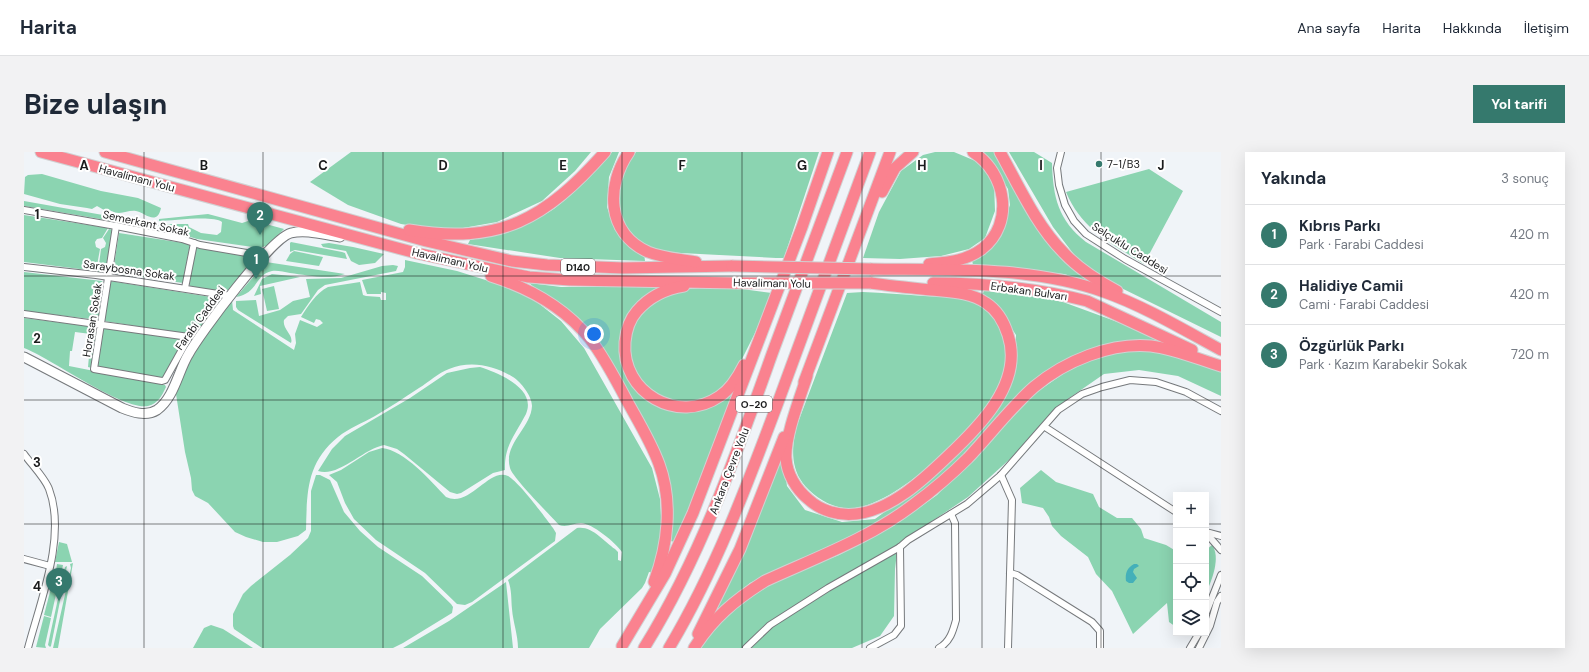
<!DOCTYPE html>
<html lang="tr">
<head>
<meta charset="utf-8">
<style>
  :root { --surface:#fff; --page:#f2f2f3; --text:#1f2937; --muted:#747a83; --line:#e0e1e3; --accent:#35796d }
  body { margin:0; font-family:"DM Sans",sans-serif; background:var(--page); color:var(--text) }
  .controls { position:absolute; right:12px; bottom:12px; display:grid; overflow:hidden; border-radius:0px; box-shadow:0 4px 16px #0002 }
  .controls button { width:36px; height:36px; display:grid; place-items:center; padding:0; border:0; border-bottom:1px solid var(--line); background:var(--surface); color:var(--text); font:20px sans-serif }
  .you { position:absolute; left:570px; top:182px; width:14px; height:14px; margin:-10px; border:3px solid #fff; border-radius:50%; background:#1a73e8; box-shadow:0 0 0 6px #1a73e833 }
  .badge { display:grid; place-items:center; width:26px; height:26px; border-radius:50%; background:var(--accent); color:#fff; font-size:13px; font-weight:700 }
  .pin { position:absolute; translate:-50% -33px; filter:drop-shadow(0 1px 2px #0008) }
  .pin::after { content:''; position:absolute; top:21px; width:14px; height:12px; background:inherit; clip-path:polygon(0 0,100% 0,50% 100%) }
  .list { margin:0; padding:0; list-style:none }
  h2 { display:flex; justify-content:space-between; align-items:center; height:52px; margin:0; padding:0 16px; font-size:17px }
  h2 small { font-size:13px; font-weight:400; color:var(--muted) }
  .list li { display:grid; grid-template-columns:26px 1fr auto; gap:12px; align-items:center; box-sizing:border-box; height:60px; padding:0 16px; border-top:1px solid var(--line) }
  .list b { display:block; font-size:15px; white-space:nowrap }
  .list p { margin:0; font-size:13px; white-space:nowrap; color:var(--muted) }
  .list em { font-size:13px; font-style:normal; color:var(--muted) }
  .icon { flex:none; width:22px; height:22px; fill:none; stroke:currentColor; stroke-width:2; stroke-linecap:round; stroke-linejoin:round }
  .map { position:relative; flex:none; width:1197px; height:496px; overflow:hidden; border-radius:0px }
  header { display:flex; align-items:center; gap:24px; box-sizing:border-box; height:56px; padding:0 20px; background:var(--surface); border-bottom:1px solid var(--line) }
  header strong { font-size:19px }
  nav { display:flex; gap:22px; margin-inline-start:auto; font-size:14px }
  .intro { display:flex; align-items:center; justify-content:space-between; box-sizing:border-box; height:96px; padding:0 24px }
  h1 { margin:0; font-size:28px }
  .button { padding:10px 18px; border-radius:0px; background:var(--accent); color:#fff; font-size:14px; font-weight:700 }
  main { display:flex; gap:24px; padding:0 24px }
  aside { flex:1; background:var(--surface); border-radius:0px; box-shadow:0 4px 16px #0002 }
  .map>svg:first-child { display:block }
  .green { fill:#8bd4b1 }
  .water { fill:#44b0b9 }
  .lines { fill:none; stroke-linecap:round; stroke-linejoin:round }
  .street-casing { stroke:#76797c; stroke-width:8 }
  .secondary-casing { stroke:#76797c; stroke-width:11 }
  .highway-casing { stroke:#d1d1d2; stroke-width:13 }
  .street { stroke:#fff; stroke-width:6 }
  .secondary { stroke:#fff; stroke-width:9 }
  .highway { stroke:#fa828f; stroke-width:11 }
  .highway-bridge-casing { stroke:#d1d1d2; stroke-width:13; stroke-linecap:butt }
  .highway-bridge { stroke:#fa828f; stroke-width:11 }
  .grid { fill:none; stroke:#1a1b1c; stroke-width:1; stroke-opacity:0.55 }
  .poi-dot { fill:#35796d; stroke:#fff; stroke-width:1.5 }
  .labels { text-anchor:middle; stroke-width:4; stroke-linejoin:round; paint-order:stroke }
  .shield { fill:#fff; stroke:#5f5f60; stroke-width:1 }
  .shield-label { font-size:10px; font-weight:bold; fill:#1a1b1c }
  .poi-label { font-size:11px; fill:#1a1b1c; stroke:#fff; text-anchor:start }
  .street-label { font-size:11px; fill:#1a1b1c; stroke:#fff }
  .grid-label { font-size:13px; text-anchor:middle; font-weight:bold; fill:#1a1b1c; stroke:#fff; stroke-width:4; stroke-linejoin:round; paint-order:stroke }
</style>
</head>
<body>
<header>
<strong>Harita</strong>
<nav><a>Ana sayfa</a><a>Harita</a><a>Hakkında</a><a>İletişim</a></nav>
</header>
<div class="intro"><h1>Bize ulaşın</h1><a class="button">Yol tarifi</a></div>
<main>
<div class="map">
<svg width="1197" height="496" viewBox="0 0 1197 496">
  <rect width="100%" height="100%" fill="#f0f4f8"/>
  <g class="green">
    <polygon points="327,0 567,0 551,19 518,49 473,70 422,79 377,72 324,53 286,30"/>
    <path d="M588,0H595L585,25L583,55L591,78L606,94L620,101L621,109L536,106L444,92L446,88C475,83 507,73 531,56C551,41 572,19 588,0Z"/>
    <polygon points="612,0 795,0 760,106 752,106 638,100 615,90 598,69 594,47 601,15"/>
    <polygon points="911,0 930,0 954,10 970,30 971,59 961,86 945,97 917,104 876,107 839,106 855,60 877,19 899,3"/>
    <polygon points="957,0 971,0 1022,89 1045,114 1066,130 1040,122 949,113 948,108 976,81 986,53 984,37 964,5"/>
    <path d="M985,0H1010L1028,11C1029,45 1034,68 1062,90L1197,170V185L1083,129L1058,113L1029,75Z"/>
    <path d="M1125,17L1159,39L1120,112C1087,91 1058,78 1042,40Z"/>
    <path d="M18,22L77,39L114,46L137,56C133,75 120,60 112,59C106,58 101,61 95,61C89,61 86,57 80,58L73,54L68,57L63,56L36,52L0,42L1,25L4,23Z"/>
    <polygon points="0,49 124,71 125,74 123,75 0,54"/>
    <path d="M184,62L218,71L227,68L260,77L245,93L235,96L173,87L134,75L135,72H164L165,75L177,81L193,83L197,80L198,70C189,63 148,69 135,69V67Z"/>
    <polygon points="0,63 84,76 78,86 73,87 71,90 72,95 76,97 72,119 0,110"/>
    <polygon points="85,77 89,78 83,117 80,120 74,120 77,97 81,95 82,91 79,86"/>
    <polygon points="95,81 166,92 159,131 90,121 89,120"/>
    <polygon points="267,90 318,100 321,101 323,107 271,98 266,100 266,91"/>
    <polygon points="305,91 329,95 360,102 351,111 335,113 327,109 322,99 299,95 297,92"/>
    <polygon points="172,94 226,104 228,111 204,138 187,138 166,134 165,132"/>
    <polygon points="270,99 299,105 295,114 262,109 266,102"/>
    <path d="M381,108L433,119L471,131L504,143L537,169L560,196L628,316L636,347L637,364V380L630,421L625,420L621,431L618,436L576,477L565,496H494C494,483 489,470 488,457C487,447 488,438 484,428L553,376C567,373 580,389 591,397L594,400V408L597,409L598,400C592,391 568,371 557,371C549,371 543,376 535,373C526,363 488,325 486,316C479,292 507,276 508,254C508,244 497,230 489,225C470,213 446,208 425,217C414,221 405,230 395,236C380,246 366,255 351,264C339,271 325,276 314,285C282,311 283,341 282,378L274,384L253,390H239L222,385L211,380L184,351L171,344L168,338L167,326L161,300L152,242L156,229L174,193L208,148L209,158L270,198L272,191L271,182L276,168L293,175L299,171L296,168L292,167L290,171L277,165C284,154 292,141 304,135L336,130L339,143L342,144L356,145L357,148H362V141L357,140V142H343L338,128L379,120L381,115Z"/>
    <path d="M242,110L321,122C304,128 283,123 266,121C260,120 253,118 248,119C231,122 234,142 212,145Z"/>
    <path d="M369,113L374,114L372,119L301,133L294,138L277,162L264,164L260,168C258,177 270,183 267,191L214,158L212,155V149L232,148L235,164L256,158L269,149L286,145L282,127L317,126L358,114Z"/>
    <polygon points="0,120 78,129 80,132 75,168 0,159"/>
    <polygon points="248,122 276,125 236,134 237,142 230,144 238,127"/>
    <polygon points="86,129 193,146 196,147 196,150 172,182 150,180 80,169"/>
    <path d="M505,131L537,135H641L599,182L617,242L627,250L651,259L715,236L653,391L647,389C657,324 620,262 584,210C576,199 568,182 558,172C542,157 522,145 505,131Z"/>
    <polygon points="250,134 255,157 243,159 238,137"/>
    <polygon points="677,136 718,137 748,141 731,181 715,213 700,235 684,246 665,250 641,247 617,230 603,202 610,166 618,156 657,137"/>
    <polygon points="960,138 1001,142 1039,150 1140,187 1139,191 1070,197 1027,216 977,265 933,312 858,370 803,397 763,413 726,431 695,457 692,453 754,310 760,313 763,334 781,358 818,370 851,367 907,326 986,233 992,207 992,183 977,160 958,145"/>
    <path d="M839,140C859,141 879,142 899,144C917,145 939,144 956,152C965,157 971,166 975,175C985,191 983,213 976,230C959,271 876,351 831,356C813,358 798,350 785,338C766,320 767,297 773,273L823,141Z"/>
    <path d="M0,166L71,175L73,178L68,216L64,215L67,182L51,180L48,199H46L45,214L141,233L142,235C138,243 135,251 124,254C99,259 27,206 0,196Z"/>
    <polygon points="80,175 160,188 140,225 133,226 73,215"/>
    <polygon points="1116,196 1140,199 1197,217 1197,244 1154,224 1115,218 1080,222 1041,249 987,306 944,345 874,392 871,417 870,464 856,484 828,496 675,496 709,456 752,428 815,403 871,373 913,343 1013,240 1046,217 1073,205"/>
    <path d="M456,215C474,221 513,236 502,262C491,283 480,294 481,318L469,321L437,341L433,342L426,340L380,302L373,297L360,293C339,297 314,326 294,319L308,297L321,284L386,246L423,221L446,216Z"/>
    <path d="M358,296C380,298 407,329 422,345C446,356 465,315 484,324C496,331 520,364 529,376L532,381L531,389L448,450L441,453L433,452L401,421L352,388L330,367L321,351L313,330L305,323L317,318L345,300Z"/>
    <polygon points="1017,318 1032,330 1069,342 1075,355 1093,366 1108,366 1117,377 1120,386 1142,393 1152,399 1152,475 1145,470 1143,451 1109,482 1088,439 1072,422 1064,405 1037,384 1028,374 1025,365 1019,356 998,351 996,336"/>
    <polygon points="292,323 296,323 306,328 320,360 336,379 354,395 398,424 427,452 429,455 428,461 379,491 369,496 238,496 210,477 209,474 209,462 219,442 227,434 266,403 284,386 287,379 287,339"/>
    <polygon points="35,390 43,392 48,410 31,410"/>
    <path d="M1188,393C1197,405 1188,428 1182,441V398Z"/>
    <polygon points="49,411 34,496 29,496 47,416 46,412"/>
    <polygon points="33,412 39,413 35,432 26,430 18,462 16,462 28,418 32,419"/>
    <polygon points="43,414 27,494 26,495 24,493 26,483 41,415"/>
    <polygon points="482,430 489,496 379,496 425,469"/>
    <polygon points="28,432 34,433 27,465 20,463"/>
    <polygon points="20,464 27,466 21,493 22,496 12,495"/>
    <polygon points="187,473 199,477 229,496 169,496 180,476"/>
  </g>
  <path class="water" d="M1110,412H1113L1115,414L1110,417L1109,420L1113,426L1109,431H1105L1102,429C1101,421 1103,416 1110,412Z"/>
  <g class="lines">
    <defs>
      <g id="street">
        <polyline points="1037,0 1033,16 1035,33 1041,53 1050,69 1062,82 1101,107 1197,160"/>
        <polyline points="0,58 92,74 158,87 176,93 240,104"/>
        <polyline points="0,115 72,123 207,144"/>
        <polyline points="161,136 170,91"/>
        <polyline points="0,162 165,185 141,228 138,229 70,217 92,74"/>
        <polyline points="1021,275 1152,360"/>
        <path d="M0,302C7,312 21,326 25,337C43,384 16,450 4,496"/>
        <polyline points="977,323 988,348 984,496"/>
        <polyline points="1182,380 1197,384"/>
        <polyline points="1182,381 1197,398"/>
        <polyline points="0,407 26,414"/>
        <polyline points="986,421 993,423 1068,470 1076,479 1076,496"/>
        <polyline points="1182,461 1197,423"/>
        <polyline points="722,496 746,473 804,436 876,395 884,388 943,352 977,323 1034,258 1058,242 1078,235 1106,228 1132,230 1162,240 1197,259"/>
        <polyline points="846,496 870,483 877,474 876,395"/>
        <path d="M915,496C926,490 929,479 932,468L931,371L927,362"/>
        <polyline points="1166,496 1175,481"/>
        <polyline points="1175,496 1186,474 1193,450 1197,444"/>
      </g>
      <path id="secondary" d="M0,205L98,256C108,260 122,265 133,258C150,246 154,220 164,203C176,181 247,86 267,81C282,77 301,83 316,85"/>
      <g id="highway">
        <polyline points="17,0 392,101 480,120 505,125 546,128 713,131"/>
        <polyline points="81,0 402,89 488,109 523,113 599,116 708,114"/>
        <path d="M605,0C582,33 582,81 624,100C639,106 656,107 672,110"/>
        <path d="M976,0C995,34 1012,73 1040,101C1055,117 1074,129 1093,139"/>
        <polyline points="858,40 871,16 889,0"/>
        <path d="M385,78C477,93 521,67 581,0"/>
        <path d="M905,112C924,110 942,109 958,97C991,71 982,21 949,0"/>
        <path d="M847,117C924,118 1007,114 1080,140C1120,154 1160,178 1197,198"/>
        <path d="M467,124C505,136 541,156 566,187C580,205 592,228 603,249C614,269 627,290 635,312C649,350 644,393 630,430"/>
        <path d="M909,131C961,131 1013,136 1063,149L1168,198"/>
        <path d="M660,134C641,137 625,145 613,159C605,168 602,179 601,190C597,241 654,273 696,244C707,237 714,225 720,213"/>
        <path d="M783,224C776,246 761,283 762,306C763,322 772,337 784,347C797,359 815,364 832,362C867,358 899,328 923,305C955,275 1000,231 984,183C980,170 973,158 962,151C946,140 926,140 907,138C887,136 867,134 847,131"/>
        <polyline points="780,230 866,0"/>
        <polyline points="674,482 716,397 760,285"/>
        <polyline points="598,494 641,422 669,361 778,75 804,0"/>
        <path d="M620,496C677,404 712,303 748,202C773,134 798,67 823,0"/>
        <path d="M645,496C691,419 722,336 753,253C784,168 815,84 846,0"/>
        <path d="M670,496C689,466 711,448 741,429C791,406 844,387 889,353C908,339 927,323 944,306C966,283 986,256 1010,235C1041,209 1087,190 1127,194C1151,197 1174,207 1197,214"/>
      </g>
    </defs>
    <use href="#street" class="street-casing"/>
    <use href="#secondary" class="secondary-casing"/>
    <use href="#highway" class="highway-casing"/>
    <use href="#street" class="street"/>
    <use href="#secondary" class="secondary"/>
    <use href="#highway" class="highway"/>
    <defs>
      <g id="highway-bridge">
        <polyline points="708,114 847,117"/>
        <polyline points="713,131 847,131"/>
      </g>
    </defs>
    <use href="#highway-bridge" class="highway-bridge-casing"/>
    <use href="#highway-bridge" class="highway-bridge"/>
  </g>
  <path class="grid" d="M120,0V496M239,0V496M359,0V496M479,0V496M598,0V496M718,0V496M838,0V496M958,0V496M1077,0V496M0,124H1197M0,248H1197M0,372H1152M1182,372H1197"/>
  <circle class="poi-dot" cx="1075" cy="12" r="4"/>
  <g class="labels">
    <g class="shield">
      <rect x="537" y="107" width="34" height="16" rx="3"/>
      <rect x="712" y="244" width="36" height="16" rx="3"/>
    </g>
    <g class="shield-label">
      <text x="554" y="119">D140</text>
      <text x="730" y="256">O-20</text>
    </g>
    <g class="poi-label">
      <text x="1083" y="16">7-1/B3</text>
    </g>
    <g class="street-label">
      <text transform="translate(113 26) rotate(15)" y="4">Havalimanı Yolu</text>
      <text transform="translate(122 71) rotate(12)" y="4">Semerkant Sokak</text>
      <text transform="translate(1106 96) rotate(32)" y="4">Selçuklu Caddesi</text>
      <text transform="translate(426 108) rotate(13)" y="4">Havalimanı Yolu</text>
      <text transform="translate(105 118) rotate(8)" y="4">Saraybosna Sokak</text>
      <text transform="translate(748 131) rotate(1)" y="4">Havalimanı Yolu</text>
      <text transform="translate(1005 139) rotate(8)" y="4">Erbakan Bulvarı</text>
      <text transform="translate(176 166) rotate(-54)" y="4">Farabi Caddesi</text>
      <text transform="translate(68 168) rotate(-81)" y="4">Horasan Sokak</text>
      <text transform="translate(705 319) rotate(-69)" y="4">Ankara Çevre Yolu</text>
    </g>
  </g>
  <g class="grid-label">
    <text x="60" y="18">A</text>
    <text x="180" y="18">B</text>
    <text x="299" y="18">C</text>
    <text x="419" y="18">D</text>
    <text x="539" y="18">E</text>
    <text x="658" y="18">F</text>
    <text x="778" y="18">G</text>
    <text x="898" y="18">H</text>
    <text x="1017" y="18">I</text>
    <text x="1137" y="18">J</text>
    <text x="13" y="67">1</text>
    <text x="13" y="191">2</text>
    <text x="13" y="315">3</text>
    <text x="13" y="439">4</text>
  </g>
</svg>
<div class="controls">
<button>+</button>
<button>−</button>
<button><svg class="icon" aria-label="locate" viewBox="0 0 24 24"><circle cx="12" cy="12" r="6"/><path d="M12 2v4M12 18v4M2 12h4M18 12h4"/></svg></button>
<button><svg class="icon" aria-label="layers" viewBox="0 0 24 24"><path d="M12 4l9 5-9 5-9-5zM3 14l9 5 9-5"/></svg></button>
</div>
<div class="you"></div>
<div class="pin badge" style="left:232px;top:127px">1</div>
<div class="pin badge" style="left:236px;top:83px">2</div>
<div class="pin badge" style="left:35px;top:449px">3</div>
</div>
<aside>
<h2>Yakında<small>3 sonuç</small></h2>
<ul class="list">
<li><span class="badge">1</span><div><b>Kıbrıs Parkı</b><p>Park · Farabi Caddesi</p></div><em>420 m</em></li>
<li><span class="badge">2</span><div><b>Halidiye Camii</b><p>Cami · Farabi Caddesi</p></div><em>420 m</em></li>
<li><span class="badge">3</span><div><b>Özgürlük Parkı</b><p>Park · Kazım Karabekir Sokak</p></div><em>720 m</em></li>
</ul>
</aside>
</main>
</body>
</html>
